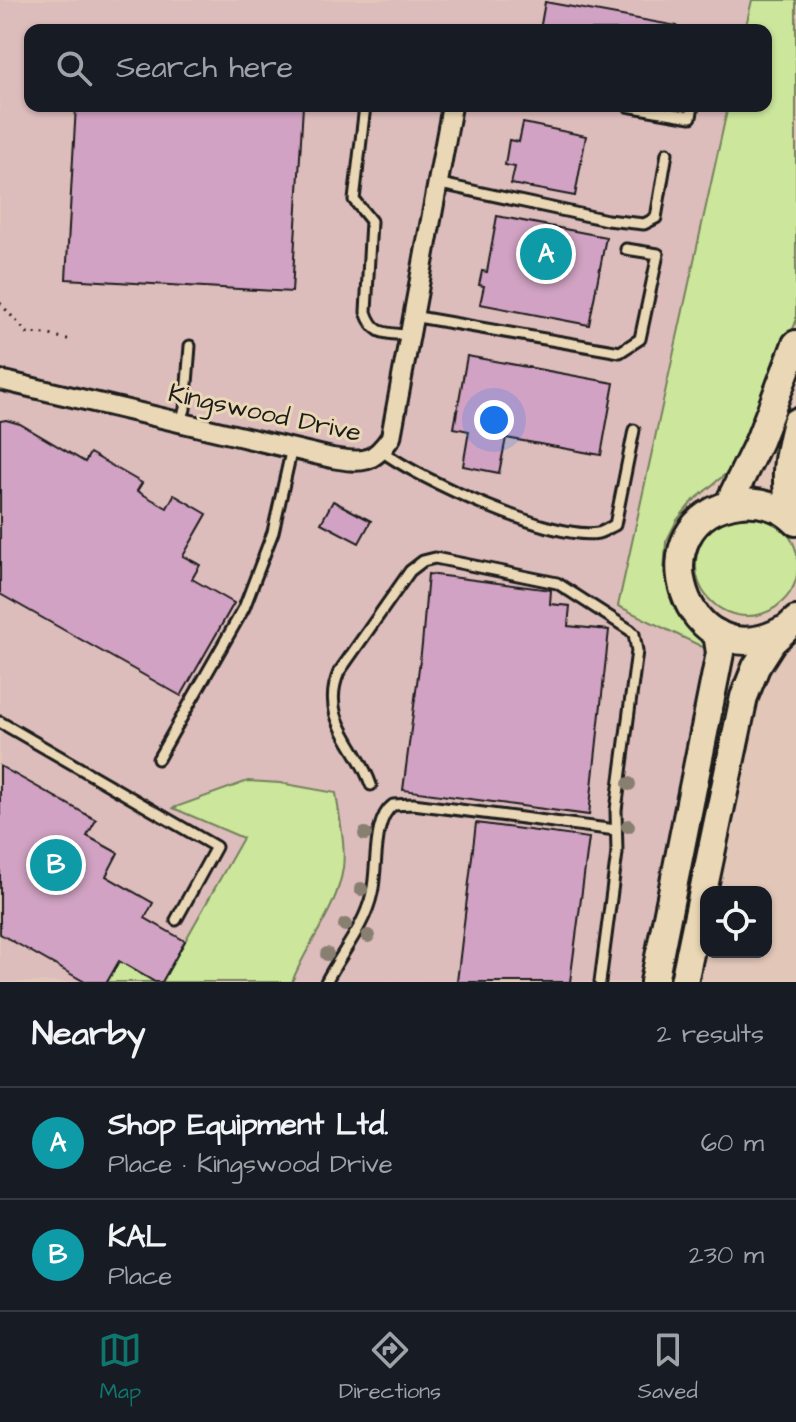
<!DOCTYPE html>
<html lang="en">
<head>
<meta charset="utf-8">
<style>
  :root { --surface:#171b24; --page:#242831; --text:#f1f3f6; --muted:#9ea1a6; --line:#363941; --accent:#0f766e }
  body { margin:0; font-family:"Architects Daughter",sans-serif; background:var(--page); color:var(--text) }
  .controls { position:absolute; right:24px; bottom:24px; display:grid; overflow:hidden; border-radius:16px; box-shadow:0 2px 6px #0004 }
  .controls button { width:72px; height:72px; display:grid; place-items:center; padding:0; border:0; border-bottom:2px solid var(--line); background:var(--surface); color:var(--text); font:40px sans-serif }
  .you { position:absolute; left:494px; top:420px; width:28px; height:28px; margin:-20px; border:6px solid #fff; border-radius:50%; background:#1a73e8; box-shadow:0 0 0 12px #1a73e833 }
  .badge { display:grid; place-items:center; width:52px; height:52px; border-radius:50%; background:var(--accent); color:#fff; font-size:26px; font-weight:700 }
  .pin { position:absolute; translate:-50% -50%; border:4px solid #fff; box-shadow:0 2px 8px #0006 }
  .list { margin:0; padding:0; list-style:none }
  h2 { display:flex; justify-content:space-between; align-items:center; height:104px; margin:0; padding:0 32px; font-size:34px }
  h2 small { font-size:26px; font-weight:400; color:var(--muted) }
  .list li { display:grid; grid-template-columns:52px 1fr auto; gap:24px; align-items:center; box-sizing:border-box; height:112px; padding:0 32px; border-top:2px solid var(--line) }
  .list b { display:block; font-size:30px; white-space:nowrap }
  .list p { margin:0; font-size:26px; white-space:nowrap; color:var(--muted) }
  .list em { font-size:26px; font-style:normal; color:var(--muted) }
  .icon { flex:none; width:44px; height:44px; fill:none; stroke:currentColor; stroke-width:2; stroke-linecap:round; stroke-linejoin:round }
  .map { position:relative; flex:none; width:796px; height:982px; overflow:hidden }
  .search { position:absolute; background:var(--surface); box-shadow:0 2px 6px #0004; left:24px; right:24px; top:24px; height:88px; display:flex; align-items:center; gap:20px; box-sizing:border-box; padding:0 28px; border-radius:16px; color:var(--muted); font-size:30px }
  .sheet { height:328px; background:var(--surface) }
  nav { display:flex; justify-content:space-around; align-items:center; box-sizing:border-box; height:112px; border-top:2px solid var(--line); background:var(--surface); font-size:22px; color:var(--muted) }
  nav a { display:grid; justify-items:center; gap:4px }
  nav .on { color:var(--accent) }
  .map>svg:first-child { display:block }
  .built { fill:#ddbcbc }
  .green { fill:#cce69c; stroke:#74815c; stroke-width:2 }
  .building { fill:#d1a2c3; stroke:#1c1c1c; stroke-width:2 }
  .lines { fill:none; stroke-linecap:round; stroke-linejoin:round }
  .lane-casing { stroke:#1c1c1c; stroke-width:15 }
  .street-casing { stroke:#1c1c1c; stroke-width:24 }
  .secondary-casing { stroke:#1c1c1c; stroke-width:32 }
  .path { stroke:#1c1c1c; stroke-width:3; stroke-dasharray:2 6; stroke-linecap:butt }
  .lane { stroke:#ead7b5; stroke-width:9 }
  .street { stroke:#ead7b5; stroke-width:18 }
  .secondary { stroke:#ead7b5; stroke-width:26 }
  .tree { fill:#887f71 }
  .labels { text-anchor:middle; stroke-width:6; stroke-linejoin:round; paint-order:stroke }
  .street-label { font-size:26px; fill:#1c1c1c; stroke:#ead7b5 }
</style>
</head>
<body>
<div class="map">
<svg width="796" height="982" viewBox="0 0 796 982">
  <rect width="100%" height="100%" fill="#e2c7b9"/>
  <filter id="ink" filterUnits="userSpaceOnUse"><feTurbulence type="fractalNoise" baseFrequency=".0125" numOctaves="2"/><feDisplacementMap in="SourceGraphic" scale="16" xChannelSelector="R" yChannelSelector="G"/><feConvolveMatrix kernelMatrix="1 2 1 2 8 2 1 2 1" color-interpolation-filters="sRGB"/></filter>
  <g filter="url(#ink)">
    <polygon class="built" points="0,0 752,0 745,30 30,30 30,106 728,106 618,606 711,651 644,982 292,982 338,890 344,865 336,794 280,783 248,781 174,809 244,838 162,982 0,982"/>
    <g class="green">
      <polygon points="752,0 796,0 796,321 758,421 729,471 692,502 677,520 666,542 664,573 673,603 711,651 618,606 728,106 766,106 766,30 745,30"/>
      <circle cx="747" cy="565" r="51"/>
      <path d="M248,781L280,783L336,793C339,816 346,845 343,868C337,910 307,943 292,982H162L243,838L173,808Z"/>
      <polygon points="119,961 155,982 107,982"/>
    </g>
    <g class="building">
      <polygon points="545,2 677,26 676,30 540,30"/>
      <polygon points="76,106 303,106 292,292 66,279"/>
      <polygon points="523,123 586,136 575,196 511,184 515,167 505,165 509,140 519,142"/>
      <polygon points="497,216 606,237 589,325 480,304 484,286 479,285 482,271 487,272"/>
      <polygon points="467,356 614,383 601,455 506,438 499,473 463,466 469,431 454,428"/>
      <polygon points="6,420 20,424 85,462 90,453 142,483 137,491 167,508 174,495 207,514 183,556 200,565 192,579 234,603 181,696 0,594 0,421"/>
      <polygon points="333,501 371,521 359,543 321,523"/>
      <polygon points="428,574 551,590 550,604 570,606 568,626 609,630 589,815 403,790 422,645"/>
      <polygon points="0,766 96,820 87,836 118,853 106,876 153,903 145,918 185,941 162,982 155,982 119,961 107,982 85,982 0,934"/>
      <polygon points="476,823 589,838 570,982 457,982"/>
    </g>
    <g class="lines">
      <defs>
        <g id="lane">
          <path d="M365,106L354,200L371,221L366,312C374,336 386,333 408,335"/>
          <polyline points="627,106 691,117 693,106"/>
          <polyline points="436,183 607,220 644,224 656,218 667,153"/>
          <polyline points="412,316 620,352 640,339 658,254 626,249"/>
          <polyline points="181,421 185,409 190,346"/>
          <path d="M382,451C418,479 553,541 598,533C603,532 610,527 615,525L634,430"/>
          <polyline points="0,722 216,847 176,920"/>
          <polyline points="158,759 244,608 273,532 292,448"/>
          <path d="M371,785C357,743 319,719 339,672L410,571L423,561L435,558L557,583L630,630L634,634L637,651L616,810L617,853L600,982"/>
          <path d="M326,982C341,953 365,926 372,893C378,868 372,820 393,805L413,804L616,830"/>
        </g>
        <path id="street" d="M0,380L332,458C362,463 373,464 391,437L452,106"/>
        <g id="secondary">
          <polyline points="728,505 759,441 796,344"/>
          <path d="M791,517C784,478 786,460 796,422"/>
          <path d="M783,630C685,684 632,517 740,503C760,501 782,507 796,522"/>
          <polyline points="654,982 720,653 717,633"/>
          <polyline points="684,982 744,697 756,667 772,642 796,620"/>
        </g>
      </defs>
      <use href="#lane" class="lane-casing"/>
      <use href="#street" class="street-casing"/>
      <use href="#secondary" class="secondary-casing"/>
      <polyline class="path" points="0,303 27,333 45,334 72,340"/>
      <use href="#lane" class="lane"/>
      <use href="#street" class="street"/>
      <use href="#secondary" class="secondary"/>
    </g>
    <g class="tree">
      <circle cx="629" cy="784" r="7"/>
      <circle cx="628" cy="826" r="7"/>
      <circle cx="365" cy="834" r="7"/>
      <circle cx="361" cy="889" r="7"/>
      <circle cx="345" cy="925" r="7"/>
      <circle cx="368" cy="936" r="7"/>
      <circle cx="327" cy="954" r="7"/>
    </g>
  </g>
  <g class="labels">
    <g class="street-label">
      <text transform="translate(265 412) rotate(12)" y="9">Kingswood Drive</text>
    </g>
  </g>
</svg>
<div class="controls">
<button><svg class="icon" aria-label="locate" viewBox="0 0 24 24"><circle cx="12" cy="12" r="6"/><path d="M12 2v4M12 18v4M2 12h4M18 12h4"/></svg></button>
</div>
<div class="you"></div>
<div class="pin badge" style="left:546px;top:254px;background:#0f9aa8">A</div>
<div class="pin badge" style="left:56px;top:865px;background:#0f9aa8">B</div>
<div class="search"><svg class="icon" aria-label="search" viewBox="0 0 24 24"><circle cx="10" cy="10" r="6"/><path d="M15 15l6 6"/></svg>Search here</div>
</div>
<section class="sheet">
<h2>Nearby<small>2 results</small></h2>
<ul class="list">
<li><span class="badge" style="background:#0f9aa8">A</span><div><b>Shop Equipment Ltd.</b><p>Place · Kingswood Drive</p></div><em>60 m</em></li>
<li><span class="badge" style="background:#0f9aa8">B</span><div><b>KAL</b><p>Place</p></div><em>230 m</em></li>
</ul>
</section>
<nav>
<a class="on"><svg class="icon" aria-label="map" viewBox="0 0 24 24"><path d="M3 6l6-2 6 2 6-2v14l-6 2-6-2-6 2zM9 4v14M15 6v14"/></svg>Map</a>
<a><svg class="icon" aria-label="directions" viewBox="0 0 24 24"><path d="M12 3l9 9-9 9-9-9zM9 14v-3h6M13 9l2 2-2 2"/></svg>Directions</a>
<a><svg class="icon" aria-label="saved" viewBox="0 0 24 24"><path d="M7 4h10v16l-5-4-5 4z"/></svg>Saved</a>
</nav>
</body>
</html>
